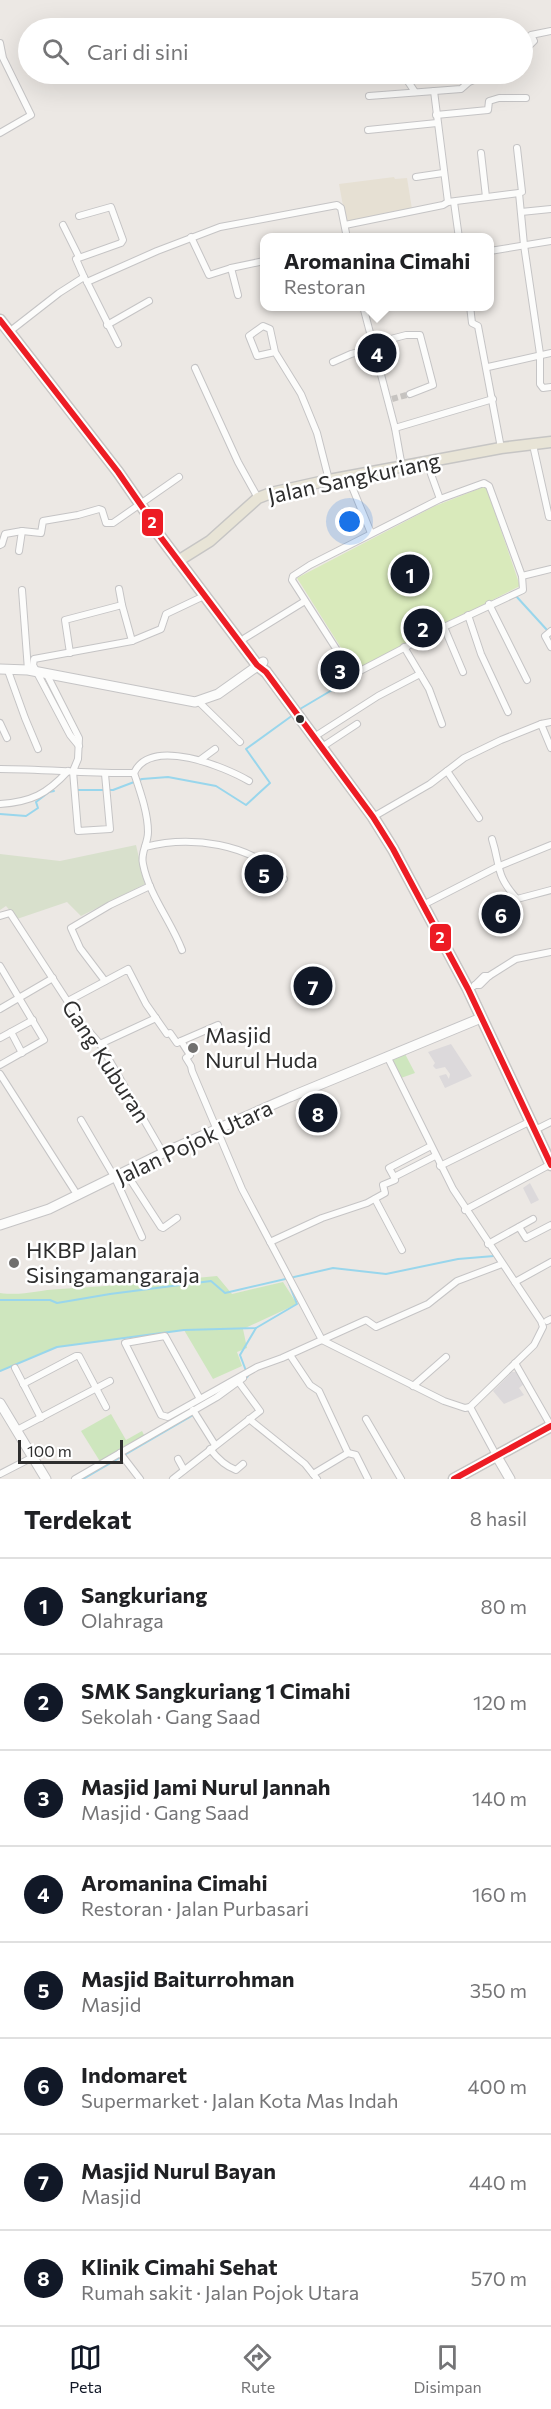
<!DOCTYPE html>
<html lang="id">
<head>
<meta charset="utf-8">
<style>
  :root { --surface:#fff; --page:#f2f2f2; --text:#202124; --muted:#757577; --line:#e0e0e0; --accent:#111827 }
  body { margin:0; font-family:Commissioner,sans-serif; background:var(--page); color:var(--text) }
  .scale { position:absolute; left:18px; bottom:15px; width:105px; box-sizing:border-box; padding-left:6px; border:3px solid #2e2e2e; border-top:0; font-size:16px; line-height:21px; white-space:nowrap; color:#2e2e2e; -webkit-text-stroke:4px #fff; paint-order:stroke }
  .you { position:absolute; left:350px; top:522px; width:21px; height:21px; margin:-15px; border:4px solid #fff; border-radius:50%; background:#1a73e8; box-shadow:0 0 0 9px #1a73e833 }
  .badge { display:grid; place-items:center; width:39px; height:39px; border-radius:50%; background:var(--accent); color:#fff; font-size:20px; font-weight:700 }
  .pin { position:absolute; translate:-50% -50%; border:3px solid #fff; box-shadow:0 2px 6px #0006 }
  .popup { position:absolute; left:260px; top:233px; width:234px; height:78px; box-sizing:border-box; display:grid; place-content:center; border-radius:12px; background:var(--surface); filter:drop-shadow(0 2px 4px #0005); font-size:20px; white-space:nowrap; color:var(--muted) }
  .popup b { font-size:22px; color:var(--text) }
  .popup::after { content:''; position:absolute; left:50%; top:100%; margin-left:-12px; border:12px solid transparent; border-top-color:var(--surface) }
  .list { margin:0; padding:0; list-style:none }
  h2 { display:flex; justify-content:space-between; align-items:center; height:78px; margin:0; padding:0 24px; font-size:26px }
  h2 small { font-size:20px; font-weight:400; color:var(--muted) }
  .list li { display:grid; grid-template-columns:39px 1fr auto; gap:18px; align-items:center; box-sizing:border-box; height:96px; padding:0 24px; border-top:2px solid var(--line) }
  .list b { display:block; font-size:22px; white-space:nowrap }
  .list p { margin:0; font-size:20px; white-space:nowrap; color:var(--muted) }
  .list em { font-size:20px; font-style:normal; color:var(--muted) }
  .icon { flex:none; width:33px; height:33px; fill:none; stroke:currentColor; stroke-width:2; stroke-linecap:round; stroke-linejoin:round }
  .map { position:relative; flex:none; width:551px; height:1479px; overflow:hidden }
  .search { position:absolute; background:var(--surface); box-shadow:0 6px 24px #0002; left:18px; right:18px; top:18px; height:66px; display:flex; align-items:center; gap:15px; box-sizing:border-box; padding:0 21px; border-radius:33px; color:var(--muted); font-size:22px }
  .sheet { height:846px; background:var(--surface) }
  nav { display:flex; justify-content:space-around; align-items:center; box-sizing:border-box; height:84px; border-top:2px solid var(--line); background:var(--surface); font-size:16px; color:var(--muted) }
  nav a { display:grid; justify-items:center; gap:3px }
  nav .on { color:var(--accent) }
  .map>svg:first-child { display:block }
  .industrial { fill:#dcd9db }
  .education { fill:#e6e0d3 }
  .green { fill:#cee6be }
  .cemetery { fill:#d8e0cc }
  .pitch { fill:#d9eabb }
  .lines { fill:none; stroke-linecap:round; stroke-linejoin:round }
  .stream { stroke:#99d6ec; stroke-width:2 }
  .minor-tunnel { stroke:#c6c3c0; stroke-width:6; stroke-dasharray:6 3; stroke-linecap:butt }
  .minor-casing { stroke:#c5c4c5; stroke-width:8 }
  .secondary-casing { stroke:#c5c4c5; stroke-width:11 }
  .primary-casing { stroke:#c6c5c4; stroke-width:13 }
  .trunk-casing { stroke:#c6c5c4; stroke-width:13 }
  .minor { stroke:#fcfcfb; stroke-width:6 }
  .secondary { stroke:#fcfcfb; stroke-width:9 }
  .primary { stroke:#e8e4d6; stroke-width:10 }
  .trunk { stroke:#e9e2d6; stroke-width:10 }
  .bus-1-casing { stroke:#fff; stroke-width:10 }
  .bus-1 { stroke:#ed1c24; stroke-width:6 }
  .bus-dot { fill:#2e2e2e; stroke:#fff; stroke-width:2 }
  .poi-dot { fill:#706f6e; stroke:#fff; stroke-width:2 }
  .labels { text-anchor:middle; stroke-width:5; stroke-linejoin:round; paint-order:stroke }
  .street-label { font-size:22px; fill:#2e2e2e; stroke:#fff }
  .poi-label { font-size:22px; fill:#2e2e2e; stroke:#fff; text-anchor:start }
  .line-badge { stroke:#fff; stroke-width:2 }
  .badge-label { font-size:16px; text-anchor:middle; font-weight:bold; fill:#fff }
</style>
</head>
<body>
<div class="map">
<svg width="551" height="1479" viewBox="0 0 551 1479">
  <rect width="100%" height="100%" fill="#ece8e4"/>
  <g class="industrial">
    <polygon points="451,1044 472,1076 445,1088 439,1076 446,1074 449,1079 450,1074 445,1067 436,1069 433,1066 435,1063 428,1052"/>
    <polygon points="530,1183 539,1200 531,1204 523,1188"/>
    <polygon points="512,1372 517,1372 524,1384 519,1388 524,1395 504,1404 493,1391"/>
  </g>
  <polygon class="education" points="394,177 395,179 407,178 412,209 346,222 339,184"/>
  <g class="green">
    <polygon points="404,1052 415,1073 401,1078 391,1057"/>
    <path d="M217,1276L232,1294L283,1282L297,1304L243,1329L247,1348L237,1352L242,1366L213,1379L184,1330L57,1347L0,1371V1293C24,1296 37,1290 60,1289C112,1286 164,1281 217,1276Z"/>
    <polygon points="111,1414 126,1440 142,1431 145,1437 101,1463 81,1431"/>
  </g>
  <polygon class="cemetery" points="136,845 145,884 81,916 67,902 17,919 6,906 0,910 0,854 60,861"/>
  <polygon class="pitch" points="486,486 520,586 355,670 297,578 435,506"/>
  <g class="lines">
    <g class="stream">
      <polyline points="514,597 516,596 547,630"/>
      <polyline points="300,709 359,674"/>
      <polyline points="77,790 113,790 142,779 168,777 216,786 246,805 270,783 246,749 293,715"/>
      <polyline points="0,814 26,816 38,808 36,802 49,792 54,791"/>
      <polyline points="0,1300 50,1300 57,1303 110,1294 211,1281 225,1293 333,1268 386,1274 458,1259 494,1256"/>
      <polyline points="0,1371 57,1347 184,1330 256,1328 297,1304 289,1284"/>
      <polyline points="244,1380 248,1376 240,1355 256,1328"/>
      <polyline points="83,1479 195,1414"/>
    </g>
    <polyline class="minor-tunnel" points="392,399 410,394"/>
    <defs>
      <g id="minor">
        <polyline points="0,43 3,58 31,115 0,133"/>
        <polyline points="522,53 534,41 531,35 551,31"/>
        <polyline points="403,74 415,92"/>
        <polyline points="434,91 448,202"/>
        <polyline points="369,96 461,89 469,82 488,74"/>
        <polyline points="436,115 488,110 489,101 499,98 526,98"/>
        <polyline points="368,130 437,123"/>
        <polyline points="517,148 522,192 519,193 524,245 540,354 540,384 543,388 551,387"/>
        <polyline points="481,153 486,197"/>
        <polyline points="416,177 443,173"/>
        <polyline points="454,202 459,238"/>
        <polyline points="521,212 551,209"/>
        <polyline points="79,216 111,207 123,240 121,243 76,259 84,277"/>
        <polyline points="63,225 79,257"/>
        <polyline points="345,225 443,205 448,202 519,193"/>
        <polyline points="191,237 209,275 231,268 264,261"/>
        <polyline points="490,251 551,241"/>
        <polyline points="231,268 238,295"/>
        <polyline points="87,282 157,251 220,227 337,205 341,208 347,238"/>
        <polyline points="87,282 118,344"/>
        <polyline points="363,306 395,428 402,467"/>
        <polyline points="470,306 472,323 478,326 501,448"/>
        <polyline points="107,325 149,301"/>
        <polyline points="9,332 59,293 84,277 85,279"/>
        <polyline points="372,344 406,335 420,335 433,385 410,394"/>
        <polyline points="275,352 257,356 249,336 263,326 270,329 275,352 301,394 317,433 329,480"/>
        <polyline points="333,362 351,354 374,348"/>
        <polyline points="488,367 551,353"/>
        <polyline points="195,368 238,462 258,498"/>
        <polyline points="395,428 493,399"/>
        <polyline points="533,445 549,517 551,517"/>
        <polyline points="427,463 440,499"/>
        <polyline points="348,477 371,533"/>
        <polygon points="484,483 489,486 522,576 523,590 444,627 358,672 351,672 292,580 293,576 310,565 440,499"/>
        <polyline points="0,545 2,544 5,534 22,531 41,533 43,521 78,515 99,509 102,510 106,523 113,523 179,477"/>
        <polyline points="19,551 22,531"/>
        <polyline points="522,576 551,569"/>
        <polyline points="119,589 122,605"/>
        <polyline points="22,590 28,670"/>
        <polyline points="489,604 527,680"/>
        <polyline points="468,615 481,654 508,712"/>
        <polyline points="444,627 463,672"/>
        <polyline points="551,631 545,636 551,647"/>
        <polyline points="245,638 305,601"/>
        <polyline points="404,647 429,689 442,724"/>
        <polyline points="70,653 65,620 122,605 132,641"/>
        <polyline points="7,668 25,718 38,749"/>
        <polyline points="47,675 79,738 78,759 73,771 78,831 110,829 105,774"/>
        <polyline points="199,702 240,742"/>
        <polyline points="0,723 7,738"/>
        <polyline points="541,724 551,748"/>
        <polyline points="314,737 378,696 420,674"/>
        <polyline points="79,746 70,735 33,665 34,659 132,641 161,629 166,614 204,596"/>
        <polyline points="322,747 357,724"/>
        <polyline points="200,760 215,749"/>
        <path d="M0,769C45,769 90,774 134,773"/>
        <polyline points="447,771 479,818"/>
        <path d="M134,773C140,791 148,813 148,832C148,844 140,853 143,864C149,895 171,921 182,950"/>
        <path d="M134,773C151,736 225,767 249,781"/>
        <path d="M0,804C31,802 47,794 68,771"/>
        <polyline points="373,817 430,784 464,758 501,740 541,724 551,722"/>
        <path d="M492,839C501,868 495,874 517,899L551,890"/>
        <path d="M145,847C190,835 251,843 284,879"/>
        <polyline points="423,905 497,867 551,845"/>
        <polyline points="0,916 10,913 81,1022 100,1044 163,1153"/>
        <polyline points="0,966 44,1040 0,1065"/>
        <polyline points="105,981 80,948 71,928 110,905 150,886"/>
        <polyline points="475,985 480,985 489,976 516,959 551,952"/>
        <polyline points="474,986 484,976 489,976"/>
        <polyline points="68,1001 128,969 146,1004 167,1034 170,1033 177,1043 181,1041 190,1055 186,1058 191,1066 192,1071 242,1189 322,1340 444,1401 465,1408 470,1407 534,1345 543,1327 541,1321 453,1189 387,1056"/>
        <polyline points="0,1009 53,978"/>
        <polyline points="11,1032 22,1053"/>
        <polyline points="0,1038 33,1020"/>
        <polyline points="181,1041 218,1025"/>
        <polyline points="100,1044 156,1018"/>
        <polyline points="0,1074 78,1196"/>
        <polyline points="81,1120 115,1178 142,1237"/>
        <polyline points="535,1130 551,1122"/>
        <polyline points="440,1166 531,1121"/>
        <polyline points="126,1173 161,1227 163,1228 177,1218"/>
        <polyline points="394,1177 389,1168 431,1146"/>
        <polyline points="375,1199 402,1250"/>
        <polyline points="465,1210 551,1164"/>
        <polyline points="519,1227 526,1238 551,1225"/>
        <polyline points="270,1242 322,1218 367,1203 385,1193 383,1185 395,1180 394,1177 435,1156"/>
        <polyline points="488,1244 533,1219"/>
        <polyline points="515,1282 551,1262"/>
        <polyline points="547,1321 551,1319"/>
        <polyline points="290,1355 310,1385 319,1391 348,1453"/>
        <polyline points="515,1363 551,1426"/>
        <polyline points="15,1368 41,1418"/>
        <polyline points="23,1384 76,1356 79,1356 106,1407"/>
        <polyline points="413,1386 446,1357"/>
        <polyline points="200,1399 165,1336 125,1343 161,1415 168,1417 257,1367 282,1358 366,1320 376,1327 428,1304 457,1281 502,1264"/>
        <polyline points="470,1407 496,1455"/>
        <polyline points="193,1410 215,1445"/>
        <polyline points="249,1419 305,1464 317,1479"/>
        <polyline points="366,1419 401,1479"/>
        <polyline points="17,1430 110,1381"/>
        <path d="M210,1449C217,1458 225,1466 236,1470L243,1464"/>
        <polyline points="120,1453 140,1479"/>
        <polyline points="348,1453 356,1455 368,1479"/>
        <polyline points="178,1459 184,1470"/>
        <polyline points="0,1474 33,1457"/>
        <polyline points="313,1474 348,1453"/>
        <polyline points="75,1479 217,1397 243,1378"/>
        <polyline points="173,1479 260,1411 238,1381"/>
      </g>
      <g id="secondary">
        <polyline points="0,669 28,670 195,702 218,694 263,662"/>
        <polyline points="0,1225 49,1209 163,1153 290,1097 481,1018"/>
        <polyline points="0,1403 46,1479"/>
        <polyline points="496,1455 510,1479"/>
      </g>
      <g id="primary">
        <polyline points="178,561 210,541 258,498 271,493 329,480 501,448 551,442"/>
        <polyline points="454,1479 551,1426"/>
      </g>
      <polyline id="trunk" points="0,320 118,472 152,521 153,527 257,665 266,672 373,817 393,849 468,989 551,1165"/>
    </defs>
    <use href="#minor" class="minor-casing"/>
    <use href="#secondary" class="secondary-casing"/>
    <use href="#primary" class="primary-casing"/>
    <use href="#trunk" class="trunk-casing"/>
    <use href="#minor" class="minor"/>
    <use href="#secondary" class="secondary"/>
    <use href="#primary" class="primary"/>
    <use href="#trunk" class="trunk"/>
    <defs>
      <g id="bus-1">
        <polyline points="0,320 118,472 152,521 153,527 257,665 266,672 373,817 393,849 468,989 551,1165"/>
        <polyline points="454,1479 551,1426"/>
      </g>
    </defs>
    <use href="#bus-1" class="bus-1-casing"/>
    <use href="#bus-1" class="bus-1"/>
  </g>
  <circle class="bus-dot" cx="300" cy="719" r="5"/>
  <g class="poi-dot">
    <circle cx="193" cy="1048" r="6"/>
    <circle cx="14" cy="1263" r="6"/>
  </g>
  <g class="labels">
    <g class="street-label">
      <text transform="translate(354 478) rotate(-12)" y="8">Jalan Sangkuriang</text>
      <text transform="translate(106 1061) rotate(57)" y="8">Gang Kuburan</text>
      <text transform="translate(194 1142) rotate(-25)" y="8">Jalan Pojok Utara</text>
    </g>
    <g class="poi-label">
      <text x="205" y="1043">Masjid<tspan x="205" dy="25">Nurul Huda</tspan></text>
      <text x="26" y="1258">HKBP Jalan<tspan x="26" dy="25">Sisingamangaraja</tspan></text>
    </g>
  </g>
  <g class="line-badge">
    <rect x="141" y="508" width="23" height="29" rx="6" fill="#ed1c24"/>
    <rect x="429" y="923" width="23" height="29" rx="6" fill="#ed1c24"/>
  </g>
  <g class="badge-label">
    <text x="152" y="528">2</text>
    <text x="440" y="943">2</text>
  </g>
</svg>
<div class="scale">100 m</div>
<div class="you"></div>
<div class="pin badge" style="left:410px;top:574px">1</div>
<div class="pin badge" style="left:423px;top:628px">2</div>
<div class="pin badge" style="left:340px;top:670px">3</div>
<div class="pin badge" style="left:377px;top:353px">4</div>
<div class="popup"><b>Aromanina Cimahi</b>Restoran</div>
<div class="pin badge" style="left:264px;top:874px">5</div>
<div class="pin badge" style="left:501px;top:914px">6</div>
<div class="pin badge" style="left:313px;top:986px">7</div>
<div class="pin badge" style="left:318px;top:1113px">8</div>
<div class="search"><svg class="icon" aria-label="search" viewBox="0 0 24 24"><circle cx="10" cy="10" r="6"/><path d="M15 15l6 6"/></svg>Cari di sini</div>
</div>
<section class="sheet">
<h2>Terdekat<small>8 hasil</small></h2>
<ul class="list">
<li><span class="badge">1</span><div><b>Sangkuriang</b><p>Olahraga</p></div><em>80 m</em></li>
<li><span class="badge">2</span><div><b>SMK Sangkuriang 1 Cimahi</b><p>Sekolah · Gang Saad</p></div><em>120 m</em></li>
<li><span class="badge">3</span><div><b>Masjid Jami Nurul Jannah</b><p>Masjid · Gang Saad</p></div><em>140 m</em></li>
<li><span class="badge">4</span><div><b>Aromanina Cimahi</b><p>Restoran · Jalan Purbasari</p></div><em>160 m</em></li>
<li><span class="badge">5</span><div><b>Masjid Baiturrohman</b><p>Masjid</p></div><em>350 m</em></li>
<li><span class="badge">6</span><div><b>Indomaret</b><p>Supermarket · Jalan Kota Mas Indah</p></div><em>400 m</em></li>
<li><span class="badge">7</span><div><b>Masjid Nurul Bayan</b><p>Masjid</p></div><em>440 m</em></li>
<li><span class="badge">8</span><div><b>Klinik Cimahi Sehat</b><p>Rumah sakit · Jalan Pojok Utara</p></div><em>570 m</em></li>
</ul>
</section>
<nav>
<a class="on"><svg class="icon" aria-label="map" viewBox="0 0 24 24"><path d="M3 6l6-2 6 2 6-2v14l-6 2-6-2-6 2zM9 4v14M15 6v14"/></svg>Peta</a>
<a><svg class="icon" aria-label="directions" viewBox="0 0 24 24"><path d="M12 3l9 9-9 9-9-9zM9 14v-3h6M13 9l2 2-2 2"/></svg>Rute</a>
<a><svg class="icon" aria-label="saved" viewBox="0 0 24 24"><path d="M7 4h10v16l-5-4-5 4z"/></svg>Disimpan</a>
</nav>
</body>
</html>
